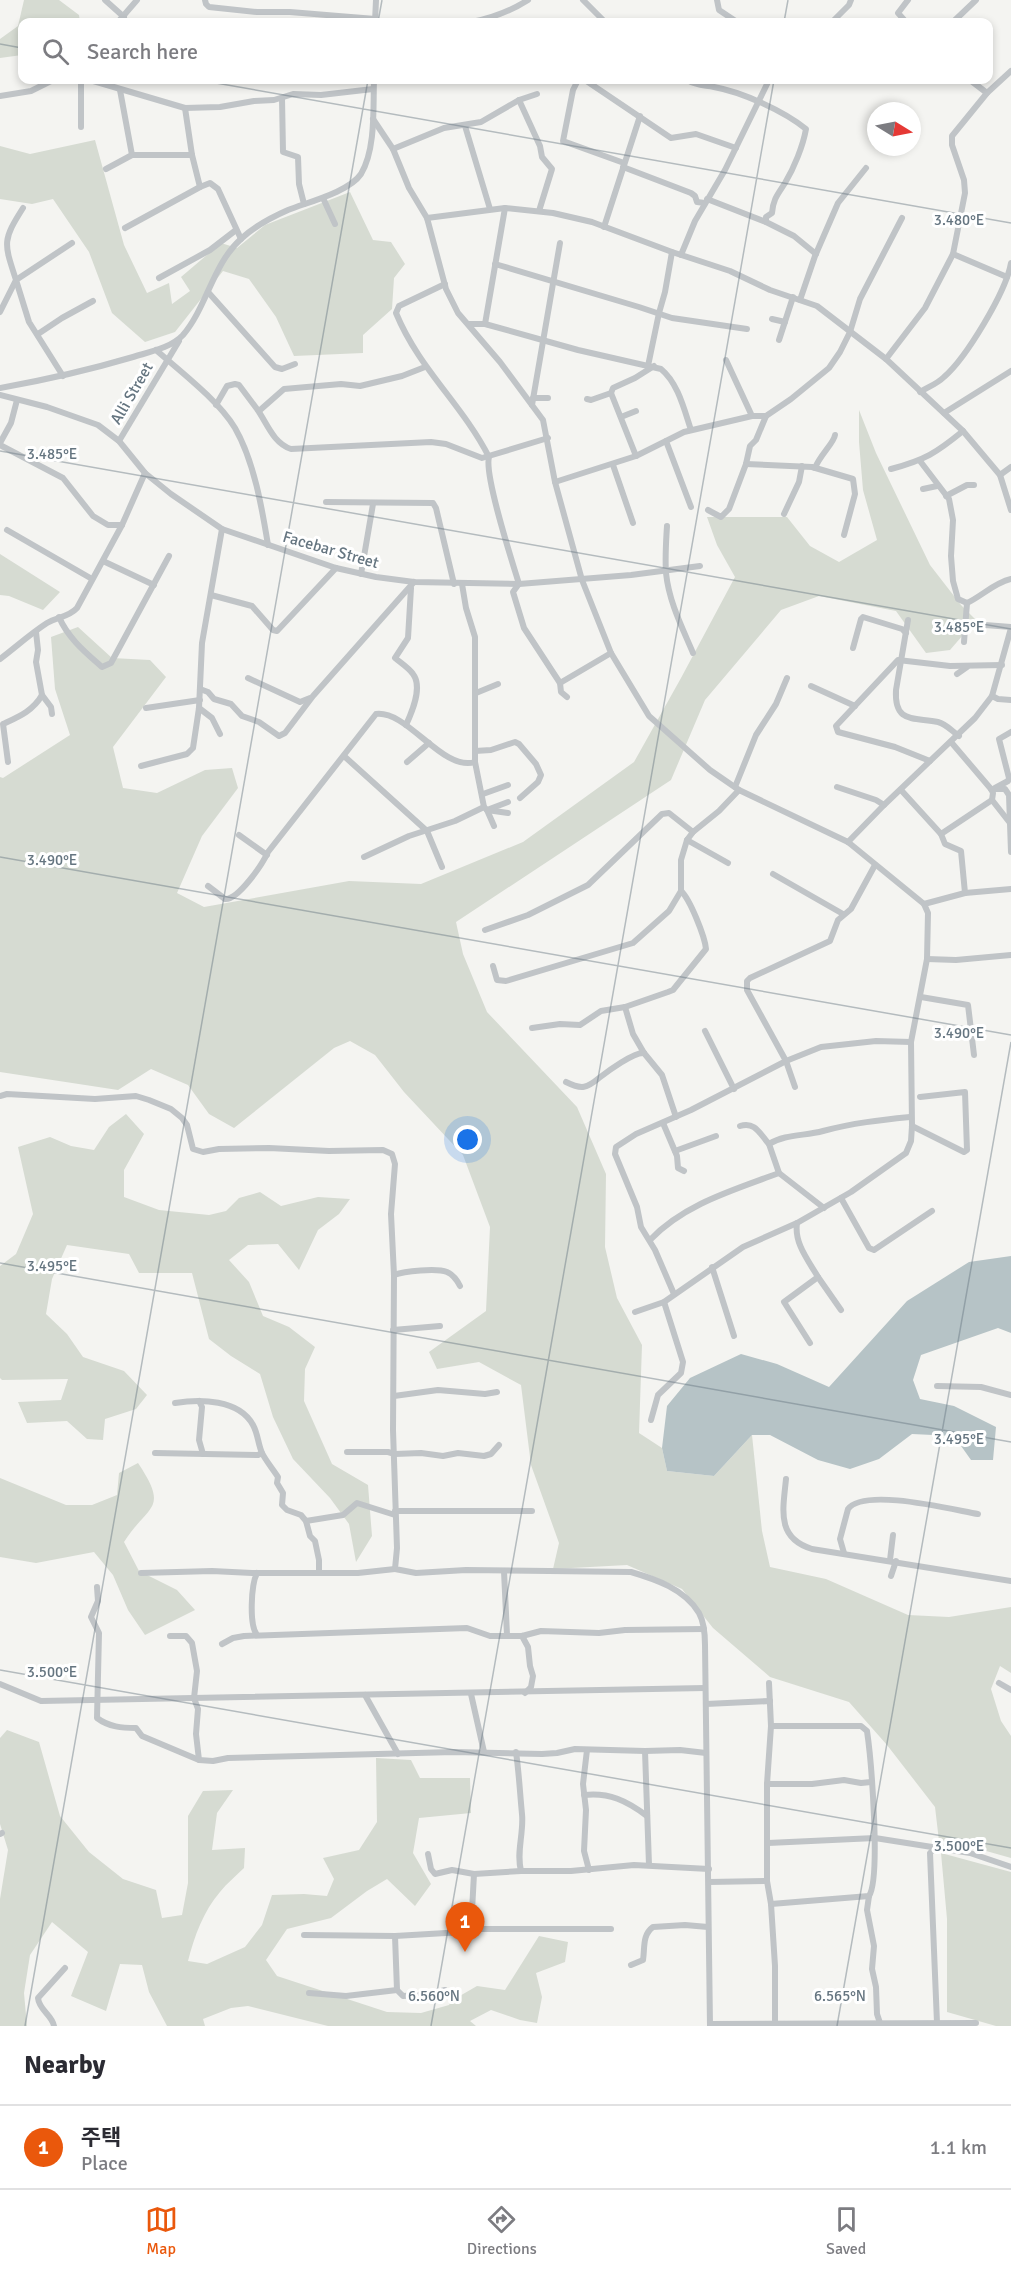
<!DOCTYPE html>
<html lang="en">
<head>
<meta charset="utf-8">
<style>
  :root { --surface:#fff; --page:#f7f7f7; --text:#2b2b33; --muted:#7c7c81; --line:#e1e1e2; --accent:#ea580c }
  body { margin:0; font-family:Signika,"Noto Sans KR",sans-serif; background:var(--page); color:var(--text) }
  .compass { position:absolute; left:867px; top:102px; width:54px; height:54px; border-radius:50%; background:var(--surface); box-shadow:0 3px 9px #0003; rotate:100deg }
  .you { position:absolute; left:468px; top:1140px; width:21px; height:21px; margin:-15px; border:4px solid #fff; border-radius:50%; background:#1a73e8; box-shadow:0 0 0 9px #1a73e833 }
  .badge { display:grid; place-items:center; width:39px; height:39px; border-radius:50%; background:var(--accent); color:#fff; font-size:20px; font-weight:700 }
  .pin { position:absolute; translate:-50% -50px; filter:drop-shadow(0 2px 3px #0008) }
  .pin::after { content:''; position:absolute; top:32px; width:21px; height:18px; background:inherit; clip-path:polygon(0 0,100% 0,50% 100%) }
  .list { margin:0; padding:0; list-style:none }
  h2 { display:flex; justify-content:space-between; align-items:center; height:78px; margin:0; padding:0 24px; font-size:26px }
  h2 small { font-size:20px; font-weight:400; color:var(--muted) }
  .list li { display:grid; grid-template-columns:39px 1fr auto; gap:18px; align-items:center; box-sizing:border-box; height:84px; padding:0 24px; border-top:2px solid var(--line) }
  .list b { display:block; font-size:22px; white-space:nowrap }
  .list p { margin:0; font-size:20px; white-space:nowrap; color:var(--muted) }
  .list em { font-size:20px; font-style:normal; color:var(--muted) }
  .icon { flex:none; width:33px; height:33px; fill:none; stroke:currentColor; stroke-width:2; stroke-linecap:round; stroke-linejoin:round }
  .map { position:relative; flex:none; width:1011px; height:2026px; overflow:hidden }
  .search { position:absolute; background:var(--surface); box-shadow:0 3px 9px #0003; left:18px; right:18px; top:18px; height:66px; display:flex; align-items:center; gap:15px; box-sizing:border-box; padding:0 21px; border-radius:12px; color:var(--muted); font-size:22px }
  .sheet { height:162px; background:var(--surface) }
  nav { display:flex; justify-content:space-around; align-items:center; box-sizing:border-box; height:84px; border-top:2px solid var(--line); background:var(--surface); font-size:16px; color:var(--muted) }
  nav a { display:grid; justify-items:center; gap:3px }
  nav .on { color:var(--accent) }
  .map>svg:first-child { display:block }
  .green { fill:#d6dbd2 }
  .water { fill:#b6c3c6 }
  .lines { fill:none; stroke-linecap:round; stroke-linejoin:round }
  .street { stroke:#c0c4c7; stroke-width:6 }
  .ticks { fill:none; stroke:#657580; stroke-width:1.5; stroke-opacity:0.45 }
  .labels { text-anchor:middle; stroke-width:6; stroke-linejoin:round; paint-order:stroke }
  .street-label { font-size:16px; fill:#657580; stroke:#fff }
  .ticks-label { font-size:15px; text-anchor:middle; fill:#657580; stroke:#fff; stroke-width:6; stroke-linejoin:round; paint-order:stroke }
</style>
</head>
<body>
<div class="map">
<svg width="1011" height="2026" viewBox="0 0 1011 2026">
  <rect width="100%" height="100%" fill="#f4f4f1"/>
  <g class="green">
    <polygon points="24,0 59,0 79,15 80,22 22,22 22,55 0,58 0,39 18,26"/>
    <polygon points="95,140 124,245 147,293 169,283 172,304 190,291 181,277 221,243 237,248 265,225 350,192 373,240 391,242 405,264 394,278 392,309 363,335 363,353 294,356 276,317 249,279 223,271 175,332 145,342 112,313 89,252 53,199 32,204 0,199 0,146 30,154"/>
    <polygon points="859,410 876,453 930,565 961,605 976,620 950,650 926,653 896,611 819,596 781,610 705,700 671,780 456,922 463,954 487,1012 577,1107 606,1174 605,1247 617,1298 642,1345 639,1433 662,1448 667,1471 714,1476 752,1435 762,1531 770,1567 826,1579 908,1615 949,1617 1011,1607 1011,1673 1000,1666 991,1689 1001,1721 1011,1736 1011,1858 958,1843 939,1841 935,1807 887,1745 849,1702 770,1677 713,1628 682,1589 627,1565 553,1569 559,1543 531,1465 521,1385 479,1362 437,1369 429,1352 486,1311 490,1227 463,1155 404,1092 375,1055 350,1041 334,1048 234,1128 209,1114 188,1085 151,1069 118,1090 0,1072 0,777 3,778 70,735 55,689 51,637 78,627 112,658 150,660 166,677 113,747 123,788 157,793 205,770 232,768 238,788 202,836 177,893 204,907 349,881 421,884 523,842 634,762 681,678 735,577 717,545 707,517 787,517 810,546 839,562 877,540 863,490 859,442"/>
    <polygon points="0,554 60,592 43,610 9,596 0,595"/>
    <polygon points="126,1114 144,1134 124,1170 124,1197 159,1210 209,1215 226,1211 239,1198 260,1192 281,1206 318,1197 350,1199 339,1214 318,1230 299,1270 278,1244 248,1245 229,1260 249,1282 263,1316 289,1327 315,1347 305,1369 304,1401 332,1464 368,1485 372,1536 356,1562 349,1524 330,1498 293,1459 273,1417 260,1374 231,1356 209,1339 192,1273 139,1273 129,1254 67,1245 52,1279 46,1314 67,1334 83,1357 124,1371 147,1395 136,1409 105,1419 103,1440 87,1439 67,1421 27,1423 18,1402 61,1400 68,1379 2,1380 0,1378 0,1266 16,1254 33,1214 18,1147 50,1137 71,1146 94,1150 109,1127"/>
    <path d="M138,1463C170,1511 148,1504 124,1542L139,1571L177,1590L195,1610L145,1635L128,1610L113,1575L94,1552L36,1563L0,1557V1478L66,1505H92L117,1495L119,1473Z"/>
    <path d="M7,1730L39,1742L60,1816L89,1852L123,1879L156,1890L162,1918L182,1915L188,1883V1816L203,1791L233,1790L217,1813L212,1850L245,1848L244,1868C236,1876 227,1883 220,1892C204,1910 194,1937 188,1961L207,1964L245,1947L262,1925L272,1895L304,1894L327,1896L334,1879L323,1858L359,1850L377,1822L376,1758L411,1760L420,1778H470L471,1813L419,1818L413,1853L431,1884L415,1906L387,1879L367,1891L331,1918L287,1929L266,1960L277,1976L387,2012L421,2013L449,2005L451,2001L477,1986L505,1990L539,1936L568,1942L565,1962L536,1973L542,1997L537,2023L520,2020L491,2010L470,2021L476,2026H328L248,2006L231,2008L203,2019L205,2026H167L149,1992L142,1965L120,1964L106,2011L71,1996L88,1952L52,1922L30,1955L24,1993L27,2026H0V1899L8,1850L0,1824V1738Z"/>
    <polygon points="941,1853 1011,1872 1011,2026 996,2026 947,2012 947,1919"/>
  </g>
  <polygon class="water" points="1011,1256 1011,1333 998,1328 921,1355 913,1380 920,1399 954,1406 996,1427 993,1460 971,1460 954,1436 912,1434 879,1459 850,1469 818,1460 770,1435 752,1435 714,1476 667,1471 662,1448 667,1406 690,1378 741,1354 777,1364 829,1387 907,1301 969,1262"/>
  <g class="lines">
    <g class="street">
      <polyline points="105,0 124,17"/>
      <polyline points="205,0 206,4 209,7 257,12 290,12 375,19"/>
      <polyline points="583,0 605,22"/>
      <polyline points="717,0 719,10 737,22"/>
      <polyline points="118,22 137,0"/>
      <polyline points="375,22 376,0"/>
      <path d="M472,22C491,18 511,11 528,0"/>
      <polyline points="832,22 849,5 851,0"/>
      <polyline points="906,22 898,13 908,0"/>
      <polyline points="953,22 976,0"/>
      <polyline points="90,80 185,108 220,107 254,101 274,100 293,94 321,95 373,89"/>
      <polyline points="578,80 573,90 563,141 624,163"/>
      <polyline points="585,80 671,138 696,134 736,148"/>
      <path d="M687,80C697,86 704,85 714,87C742,92 784,111 806,129C803,146 794,168 785,183C778,194 773,199 772,213L766,217V222L707,199"/>
      <polyline points="970,80 987,93"/>
      <polyline points="120,90 132,155 192,155"/>
      <polyline points="0,96 31,91 53,80"/>
      <polyline points="282,98 283,152 298,157 299,184 304,204"/>
      <polyline points="519,100 540,146 542,157 552,169 539,211"/>
      <polyline points="185,108 192,155 200,187"/>
      <polyline points="373,119 393,149 409,188 427,218 446,289 458,313 500,362 543,420 555,482 582,580 611,653 649,716 710,770 739,790 848,842 924,904 928,913 927,959 911,1042 912,1126 911,1141 906,1153 851,1192 797,1223 743,1247 664,1302 635,1312"/>
      <polyline points="465,126 490,209"/>
      <polyline points="81,127 81,80"/>
      <polyline points="393,149 444,128 481,122 519,100 537,94"/>
      <polyline points="623,167 691,193 695,196 697,202 705,203"/>
      <polyline points="106,169 132,155"/>
      <polyline points="323,198 335,224"/>
      <polyline points="427,218 505,208 553,213 592,222 672,252 730,271 770,290 817,306 886,359 963,431 1000,475 1011,510"/>
      <polyline points="766,222 794,236 816,254"/>
      <polyline points="604,227 640,116"/>
      <polyline points="125,228 200,187 210,183 218,189 241,239"/>
      <polyline points="953,254 1007,277"/>
      <polyline points="681,255 695,221 725,170 769,80"/>
      <polyline points="495,264 639,307 672,318 747,329"/>
      <polyline points="159,278 210,250 236,230"/>
      <path d="M445,284L399,306L396,313C419,369 462,404 489,457C484,475 512,561 519,584"/>
      <polyline points="208,292 275,367 282,369 295,364"/>
      <polyline points="800,300 815,256 838,203 866,168"/>
      <path d="M0,312L16,280C4,243 2,241 23,208"/>
      <polyline points="772,319 785,322"/>
      <path d="M469,324H485L578,350L661,369C678,383 684,409 691,430"/>
      <polyline points="485,324 505,208"/>
      <polyline points="38,334 62,318 93,301"/>
      <polyline points="779,340 793,297"/>
      <path d="M156,350C181,372 218,400 235,428C254,461 262,508 268,545"/>
      <polyline points="886,359 925,308 953,254 965,193 964,180 952,145 952,136 987,93 1011,71"/>
      <polyline points="726,360 752,416"/>
      <polyline points="648,366 659,313 665,292 672,252"/>
      <polyline points="63,376 29,322 16,280 72,243"/>
      <path d="M0,388C45,380 89,370 133,357C149,352 171,348 183,335C207,307 213,263 242,238C255,226 272,217 288,210C308,202 349,192 361,174C376,149 373,107 374,80"/>
      <path d="M920,392C928,387 937,384 944,377C966,358 1006,292 1011,263"/>
      <polyline points="611,393 636,456"/>
      <polyline points="0,395 47,407 98,425 119,441 145,473 171,494 222,529 336,568 376,577 414,582 519,584 631,575 700,566"/>
      <polyline points="533,398 548,398"/>
      <polyline points="587,399 591,400 611,393 613,388 635,378 654,366"/>
      <path d="M216,405L227,386L235,384L239,385C245,393 251,401 257,409C267,423 273,443 291,449L431,442L446,444L482,458L548,438"/>
      <polyline points="532,405 560,243"/>
      <polyline points="259,411 284,389 341,384 360,386 402,376 425,367"/>
      <polyline points="944,413 1011,371"/>
      <polyline points="621,417 636,411"/>
      <polyline points="119,441 179,341"/>
      <polyline points="666,441 691,507"/>
      <polyline points="0,443 11,423 17,400"/>
      <polyline points="0,445 63,478 93,516 108,525 122,525"/>
      <polyline points="920,461 949,499 953,520 951,556 953,581 958,599 967,603"/>
      <polyline points="746,464 812,467 853,479 855,494 844,535"/>
      <polyline points="613,465 633,523"/>
      <path d="M815,468C820,455 834,443 835,435"/>
      <path d="M891,469C925,460 936,453 963,431"/>
      <polyline points="1000,475 1011,467"/>
      <polyline points="555,482 636,456 684,432 752,416 766,416 791,399 829,368 840,352 850,332 860,299 902,218"/>
      <polyline points="923,489 937,486"/>
      <polyline points="946,496 967,485 974,485"/>
      <polyline points="326,502 433,503 436,508 454,584"/>
      <polyline points="708,510 721,517 729,509 746,464 750,446 756,440 766,416"/>
      <polyline points="784,514 799,482 802,466"/>
      <path d="M667,526C666,541 665,558 666,573C669,602 682,627 693,653"/>
      <polyline points="7,530 92,579"/>
      <polyline points="103,561 154,585"/>
      <polyline points="361,574 373,504"/>
      <polyline points="462,584 466,608 475,637 475,762 484,807 487,810 494,826"/>
      <polyline points="518,585 513,592 524,628 560,683 561,692 567,697"/>
      <polyline points="211,595 252,606 273,630 277,631 336,568"/>
      <path d="M967,603C982,596 994,583 1011,579"/>
      <path d="M59,617C68,638 85,652 102,667L111,663L169,556"/>
      <path d="M908,620L896,690C894,724 914,717 938,722C946,724 952,731 959,736"/>
      <polyline points="985,625 1011,627"/>
      <polyline points="964,642 967,603"/>
      <polyline points="853,648 861,619 863,617 902,629 906,633"/>
      <path d="M0,659C16,647 30,634 47,623C57,617 69,617 77,608L122,525L145,473"/>
      <polyline points="957,674 967,667"/>
      <polyline points="248,678 300,702 310,698"/>
      <polyline points="560,683 611,653"/>
      <polyline points="811,686 855,706"/>
      <polyline points="200,689 208,692 214,699 231,704 242,716 259,722 279,736 285,733 313,696 414,582"/>
      <polyline points="476,693 498,684"/>
      <polyline points="42,695 51,707 52,714"/>
      <polyline points="992,696 998,699 1011,700"/>
      <polyline points="146,708 200,700"/>
      <polyline points="199,708 212,718 220,734"/>
      <path d="M406,725C412,712 423,687 413,674C409,668 401,663 395,658L408,638L411,588"/>
      <polyline points="951,742 991,789 993,793 992,800 1010,823"/>
      <polyline points="475,751 491,750 515,742 519,744 536,764 541,775 538,782 520,798"/>
      <polyline points="344,756 427,831 442,867"/>
      <polyline points="930,761 895,747 838,732 836,726 898,660 950,666 1002,665"/>
      <path d="M8,762L3,724C18,717 33,711 42,695L36,662L38,650L36,632"/>
      <polyline points="407,762 429,743"/>
      <polyline points="141,766 187,754 193,748 199,708 202,643 222,529"/>
      <polyline points="735,787 756,735 776,704 787,678"/>
      <polyline points="837,787 876,800 884,805"/>
      <polyline points="995,788 1008,781 1009,778 999,739 1011,732"/>
      <polyline points="991,789 1005,789 1009,795 1011,852"/>
      <polyline points="901,790 941,834 945,844 961,851 965,893"/>
      <polyline points="483,794 508,785"/>
      <polyline points="487,810 508,802"/>
      <polyline points="487,810 508,813"/>
      <polyline points="941,834 992,800"/>
      <polyline points="239,835 267,855"/>
      <polyline points="687,840 728,863"/>
      <polyline points="848,842 884,805 975,718 992,696 1011,628"/>
      <polyline points="364,857 409,836 455,821 484,807"/>
      <polyline points="773,874 843,914"/>
      <path d="M208,886L225,899C238,900 262,865 268,852L376,714C408,710 442,772 475,762"/>
      <polyline points="924,904 965,893 1011,889"/>
      <polyline points="485,930 528,915 588,885 662,814 669,813 693,832"/>
      <polyline points="927,959 956,960 1011,955"/>
      <polyline points="493,966 497,980 506,981 633,943 669,911 681,891"/>
      <polyline points="921,997 968,1005 974,1055"/>
      <polyline points="625,1007 633,1034 644,1053 662,1075 676,1117"/>
      <path d="M532,1028L560,1024L580,1025L601,1011L625,1007L668,992L673,990L706,949C705,937 690,899 681,891V860L687,840L693,832L719,811L739,790"/>
      <polyline points="705,1031 734,1089"/>
      <path d="M566,1082C582,1090 587,1088 599,1078C608,1071 634,1052 644,1053"/>
      <polyline points="795,1087 786,1061 747,990 747,981 750,978 830,941 838,920 851,909 875,865"/>
      <path d="M0,1096L7,1094L95,1099L136,1096L149,1100L171,1109L182,1118L187,1125L193,1149L203,1152L219,1149L269,1148L329,1151L383,1150L392,1154L395,1164L391,1214L394,1275L393,1430L397,1548L395,1569L416,1573L466,1570L631,1572C655,1579 685,1589 699,1613C704,1622 705,1635 705,1645L710,2026"/>
      <polyline points="663,1123 677,1156 678,1168 684,1171"/>
      <path d="M740,1126C755,1121 760,1134 769,1144"/>
      <polyline points="912,1126 964,1152 967,1150 965,1092 920,1097"/>
      <polyline points="675,1151 716,1136"/>
      <polyline points="841,1198 869,1248 874,1250 932,1211"/>
      <path d="M824,1208L779,1173L769,1144C785,1134 805,1136 823,1131C853,1123 880,1120 910,1117"/>
      <path d="M797,1223C794,1243 808,1260 818,1277L784,1302L810,1343"/>
      <path d="M650,1240C684,1204 734,1190 779,1173"/>
      <polyline points="712,1267 734,1336"/>
      <path d="M394,1275C404,1271 437,1268 447,1272C454,1275 457,1280 460,1286"/>
      <polyline points="818,1277 841,1310"/>
      <polyline points="674,1294 655,1250 641,1227 637,1207 615,1154 616,1147 636,1134 691,1110 786,1061 821,1047 876,1041 911,1042"/>
      <polyline points="393,1330 440,1326"/>
      <polyline points="937,1386 981,1387 1011,1395"/>
      <polyline points="394,1396 438,1390 485,1394 497,1392"/>
      <polyline points="199,1401 202,1407 199,1440 203,1454"/>
      <path d="M175,1403C200,1399 239,1399 253,1425C258,1434 258,1444 262,1453C266,1461 273,1469 278,1477L277,1483L283,1493L282,1505L287,1510L301,1515L306,1521L310,1536L315,1541L319,1560V1572"/>
      <polyline points="651,1420 658,1395 681,1373 683,1362 664,1302"/>
      <polyline points="347,1452 388,1452 395,1454 421,1453 443,1456 458,1453 484,1456 491,1454 499,1445"/>
      <polyline points="155,1453 258,1455 262,1453"/>
      <path d="M786,1479C783,1510 776,1538 812,1549L1011,1581"/>
      <polyline points="395,1511 532,1511"/>
      <polyline points="306,1521 343,1515 357,1503 395,1515"/>
      <path d="M844,1553L840,1539L848,1509C864,1487 954,1510 978,1514"/>
      <polyline points="890,1560 893,1535"/>
      <polyline points="504,1571 507,1635"/>
      <polyline points="141,1573 212,1571 252,1573 358,1573 395,1569"/>
      <polyline points="891,1576 896,1561"/>
      <path d="M97,1587L98,1601L91,1617L99,1633L97,1718C109,1727 122,1728 136,1728L142,1736L199,1760L213,1761L228,1758L454,1752L542,1754L557,1753L575,1749L645,1751L680,1750L706,1753"/>
      <path d="M257,1635C249,1625 251,1585 257,1573"/>
      <polyline points="170,1636 186,1636 192,1643 197,1671 194,1698 198,1709 196,1734 199,1760"/>
      <polyline points="522,1636 528,1647 530,1666 533,1676 531,1687 525,1693"/>
      <polyline points="222,1644 233,1638 244,1636 467,1628 490,1636 522,1636 541,1631 599,1633 625,1630 704,1629"/>
      <polyline points="769,1683 771,1726 767,1784 767,1881 771,1904 775,1966 775,2024"/>
      <polyline points="999,1683 1011,1690"/>
      <polyline points="0,1684 41,1701 705,1688"/>
      <polyline points="471,1694 484,1752"/>
      <polyline points="365,1695 398,1754"/>
      <polyline points="706,1704 770,1701"/>
      <polyline points="587,1750 583,1784 586,1810 584,1851 589,1870"/>
      <polyline points="645,1751 649,1865"/>
      <path d="M516,1752C519,1773 520,1794 522,1814C524,1833 516,1852 521,1871"/>
      <polyline points="767,1784 812,1784 844,1780 861,1783 871,1782"/>
      <path d="M584,1795C609,1792 627,1801 647,1816"/>
      <polyline points="0,1834 2,1833"/>
      <polyline points="768,1843 875,1838 970,1853 1011,1867"/>
      <polyline points="936,1847 930,1853 937,2023"/>
      <polyline points="428,1854 431,1869 435,1874 452,1870 474,1874 521,1871 571,1871 634,1865 709,1869"/>
      <polyline points="709,1882 767,1881"/>
      <polyline points="869,1896 867,1910 874,1946 872,1969 876,1987 877,2014 880,2023"/>
      <path d="M771,1904L869,1896C881,1878 871,1758 867,1731L861,1726H771"/>
      <polyline points="471,1929 611,1929"/>
      <polyline points="304,1935 395,1936 463,1932 471,1929 474,1874"/>
      <polyline points="395,1936 397,1990 403,1996 431,1994 445,1990"/>
      <path d="M631,1965L643,1960C645,1948 642,1935 653,1927L685,1925L708,1927"/>
      <polyline points="309,1993 346,1996 397,1990"/>
      <polyline points="710,2024 976,2023"/>
      <path d="M54,2026C52,2015 39,2010 38,1998L65,1968"/>
    </g>
  </g>
  <path class="ticks" d="M378,22L382,0M784,22L788,0M0,44L22,48M199,80L1011,223M0,451L1011,629M0,857L1011,1035M0,1263L1011,1442M0,1670L1011,1848M25,2026L368,80M431,2026L774,80M837,2026L1011,1042"/>
  <g class="labels">
    <g class="street-label">
      <text transform="translate(131 393) rotate(-60)" y="6">Alli Street</text>
      <text transform="translate(331 549) rotate(16)" y="6">Facebar Street</text>
    </g>
  </g>
  <g class="ticks-label">
    <text x="959" y="225">3.480°E</text>
    <text x="52" y="459">3.485°E</text>
    <text x="959" y="632">3.485°E</text>
    <text x="52" y="865">3.490°E</text>
    <text x="959" y="1038">3.490°E</text>
    <text x="52" y="1271">3.495°E</text>
    <text x="959" y="1444">3.495°E</text>
    <text x="52" y="1677">3.500°E</text>
    <text x="959" y="1851">3.500°E</text>
    <text x="434" y="2001">6.560°N</text>
    <text x="840" y="2001">6.565°N</text>
  </g>
</svg>
<svg class="compass" viewBox="-18 -18 36 36"><path d="M0-13l5 13h-10z" fill="#e53935"/><path d="M0 13l5-13h-10z" fill="#7c7c81"/></svg>
<div class="you"></div>
<div class="pin badge" style="left:465px;top:1952px">1</div>
<div class="search"><svg class="icon" aria-label="search" viewBox="0 0 24 24"><circle cx="10" cy="10" r="6"/><path d="M15 15l6 6"/></svg>Search here</div>
</div>
<section class="sheet">
<h2>Nearby<small></small></h2>
<ul class="list">
<li><span class="badge">1</span><div><b>주택</b><p>Place</p></div><em>1.1 km</em></li>
</ul>
</section>
<nav>
<a class="on"><svg class="icon" aria-label="map" viewBox="0 0 24 24"><path d="M3 6l6-2 6 2 6-2v14l-6 2-6-2-6 2zM9 4v14M15 6v14"/></svg>Map</a>
<a><svg class="icon" aria-label="directions" viewBox="0 0 24 24"><path d="M12 3l9 9-9 9-9-9zM9 14v-3h6M13 9l2 2-2 2"/></svg>Directions</a>
<a><svg class="icon" aria-label="saved" viewBox="0 0 24 24"><path d="M7 4h10v16l-5-4-5 4z"/></svg>Saved</a>
</nav>
</body>
</html>
